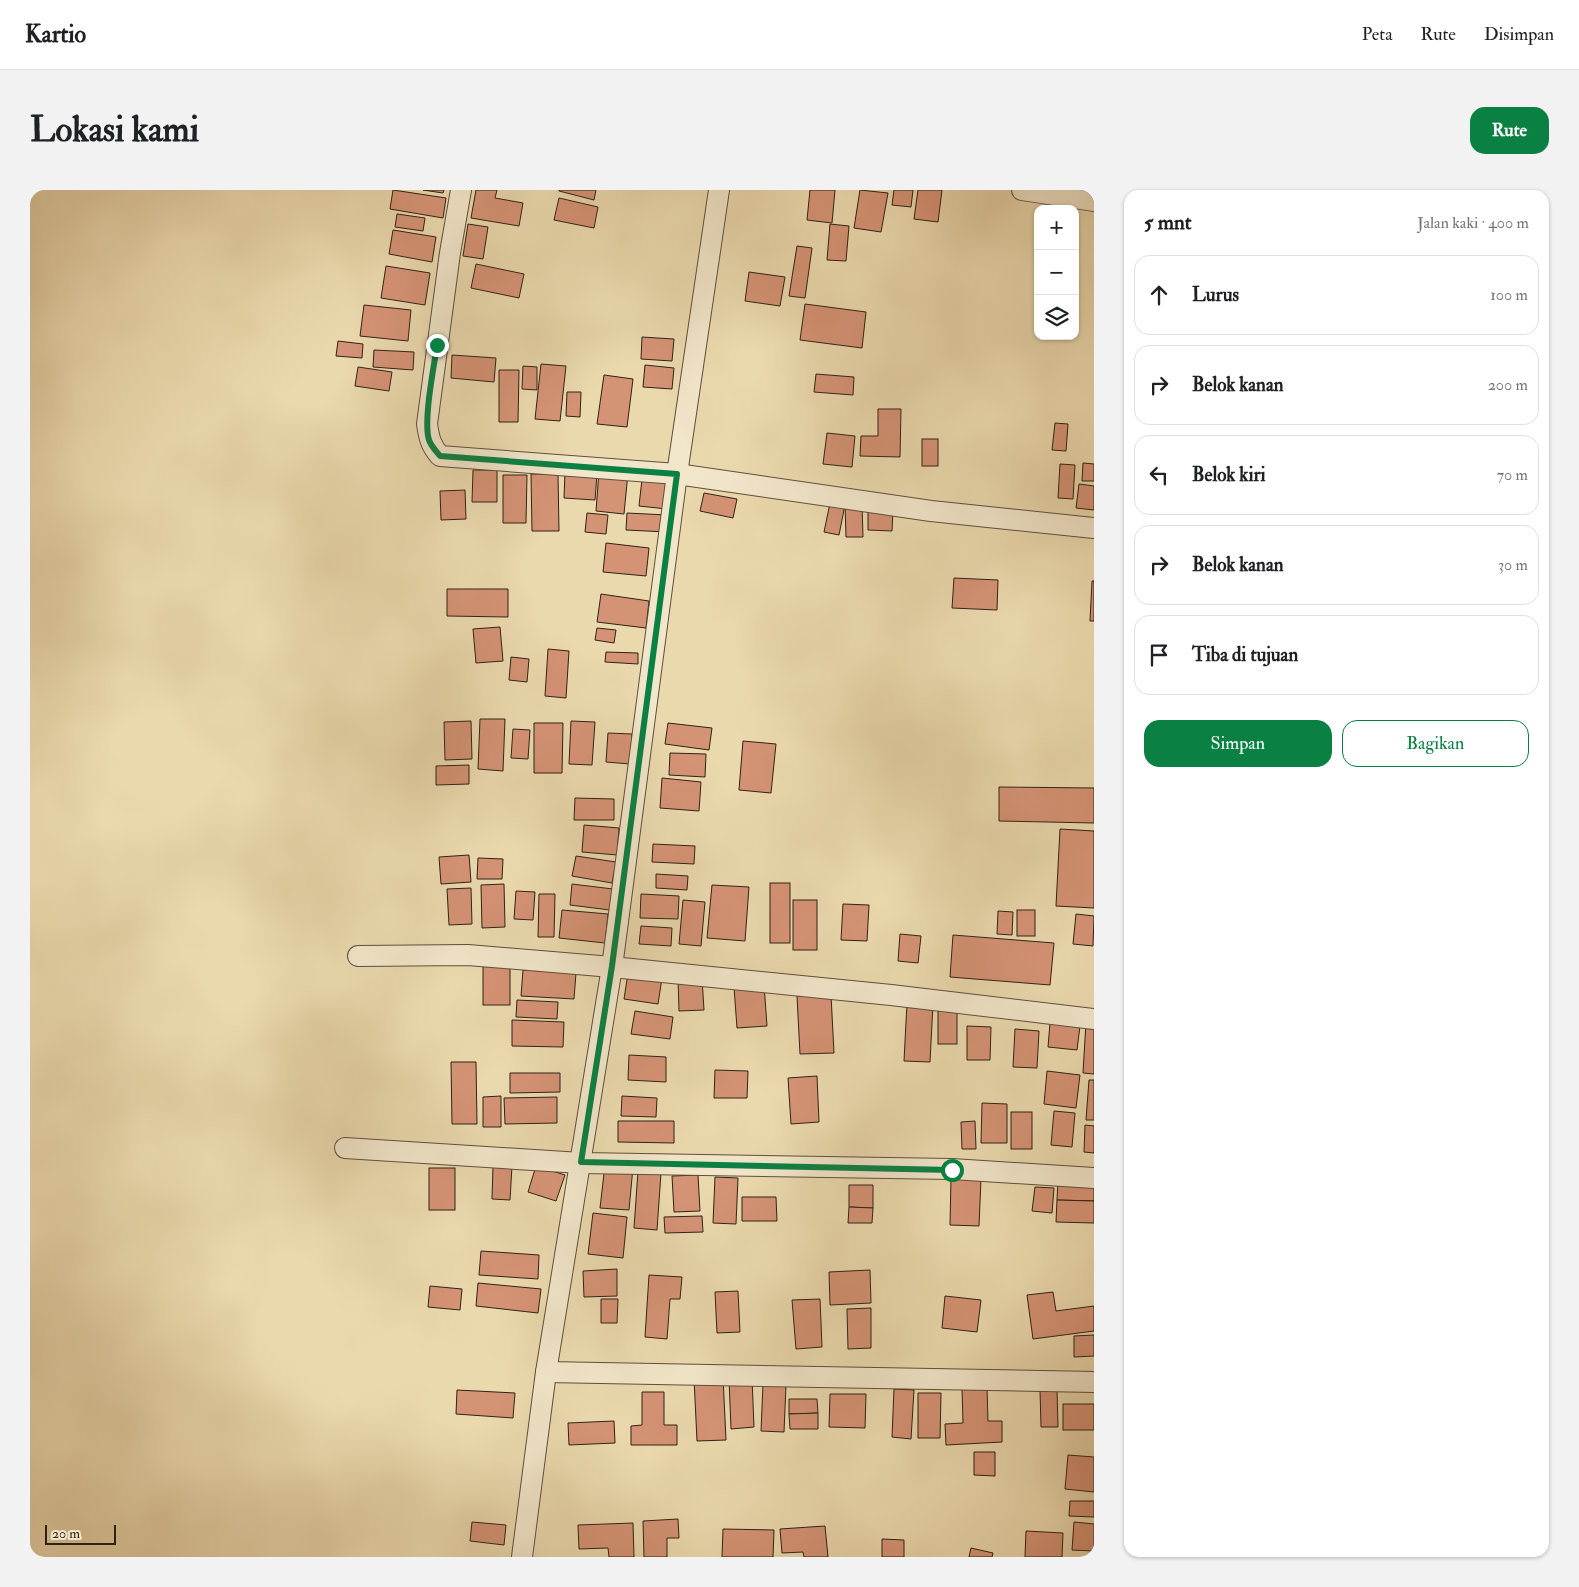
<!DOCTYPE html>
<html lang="id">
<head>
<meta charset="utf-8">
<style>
  :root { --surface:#fff; --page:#f2f2f2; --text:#202124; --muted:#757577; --line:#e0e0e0; --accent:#0b8043 }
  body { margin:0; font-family:"IM FELL Double Pica",serif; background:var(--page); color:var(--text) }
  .controls { position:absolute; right:15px; top:15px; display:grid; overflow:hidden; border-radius:10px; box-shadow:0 1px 4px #0004 }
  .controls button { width:45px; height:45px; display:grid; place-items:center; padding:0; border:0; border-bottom:1px solid var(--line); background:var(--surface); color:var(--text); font:25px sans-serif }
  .scale { position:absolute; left:15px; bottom:12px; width:71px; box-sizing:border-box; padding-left:5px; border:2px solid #2f2115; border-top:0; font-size:14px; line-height:18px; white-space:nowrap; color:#2f2115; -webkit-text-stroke:4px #f2e6ca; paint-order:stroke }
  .stop { position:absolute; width:15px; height:15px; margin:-11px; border:4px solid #0b8043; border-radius:50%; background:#fff }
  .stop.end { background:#0b8043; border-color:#fff; box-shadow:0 1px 5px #0008 }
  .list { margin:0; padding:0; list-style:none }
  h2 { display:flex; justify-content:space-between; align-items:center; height:65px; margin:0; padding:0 20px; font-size:21px }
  h2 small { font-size:16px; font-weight:400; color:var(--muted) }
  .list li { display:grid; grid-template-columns:32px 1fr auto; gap:15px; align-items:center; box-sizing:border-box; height:80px; margin:0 10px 10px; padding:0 10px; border:1px solid var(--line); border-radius:15px }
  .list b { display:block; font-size:19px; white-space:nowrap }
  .list em { font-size:16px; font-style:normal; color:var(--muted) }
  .actions { display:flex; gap:10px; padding:15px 20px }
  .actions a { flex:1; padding:11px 0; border:1px solid var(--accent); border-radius:15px; text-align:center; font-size:18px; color:var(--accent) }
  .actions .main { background:var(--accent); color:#fff }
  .icon { flex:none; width:28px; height:28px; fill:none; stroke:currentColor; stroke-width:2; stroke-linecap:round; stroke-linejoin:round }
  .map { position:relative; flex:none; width:1064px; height:1367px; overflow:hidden; border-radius:15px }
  header { display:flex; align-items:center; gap:30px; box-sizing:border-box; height:70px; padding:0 25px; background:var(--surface); border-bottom:1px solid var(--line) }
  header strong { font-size:24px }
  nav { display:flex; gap:28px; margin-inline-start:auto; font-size:18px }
  .intro { display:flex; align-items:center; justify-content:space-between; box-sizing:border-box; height:120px; padding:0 30px }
  h1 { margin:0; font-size:35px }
  .button { padding:12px 22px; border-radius:15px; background:var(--accent); color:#fff; font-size:18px; font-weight:700 }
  main { display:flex; gap:30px; padding:0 30px }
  aside { flex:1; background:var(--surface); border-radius:15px; box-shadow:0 1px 4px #0004 }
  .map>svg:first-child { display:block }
  .building { fill:#d59375; stroke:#2f2115 }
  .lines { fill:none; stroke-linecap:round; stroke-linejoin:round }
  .minor-casing { stroke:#5e4f3b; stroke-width:22 }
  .minor { stroke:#f2e6ca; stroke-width:20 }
  .route { stroke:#0b8043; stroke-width:6 }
</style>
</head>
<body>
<header>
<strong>Kartio</strong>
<nav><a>Peta</a><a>Rute</a><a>Disimpan</a></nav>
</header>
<div class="intro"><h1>Lokasi kami</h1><a class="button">Rute</a></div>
<main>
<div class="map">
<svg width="1064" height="1367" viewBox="0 0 1064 1367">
  <rect width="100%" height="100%" fill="#ebd9ae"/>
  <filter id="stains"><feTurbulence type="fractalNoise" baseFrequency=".004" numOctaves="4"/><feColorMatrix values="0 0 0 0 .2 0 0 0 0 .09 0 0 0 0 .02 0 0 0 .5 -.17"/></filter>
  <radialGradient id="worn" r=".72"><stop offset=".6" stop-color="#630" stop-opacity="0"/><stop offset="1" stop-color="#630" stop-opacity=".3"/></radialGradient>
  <g class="building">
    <polygon points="363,0 416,8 413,28 360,19"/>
    <polygon points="393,0 414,0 413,3"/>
    <polygon points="446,0 467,0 465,8 493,13 489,36 441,28"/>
    <polygon points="529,0 566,0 564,10 529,1"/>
    <polygon points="780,0 805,0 802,33 777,30"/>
    <polygon points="830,0 858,3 851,42 824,38"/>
    <polygon points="864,0 883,0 881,17 862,15"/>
    <polygon points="888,0 912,0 908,32 884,29"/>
    <polygon points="529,8 568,17 564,38 524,30"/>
    <polygon points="367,24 395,28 393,41 365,37"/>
    <polygon points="438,34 458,37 453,69 433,66"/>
    <polygon points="800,34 819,36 816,71 797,70"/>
    <polygon points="363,40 406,47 402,72 359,64"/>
    <polygon points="767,56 782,58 775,108 759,106"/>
    <polygon points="446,74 494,84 489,108 441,98"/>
    <polygon points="356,76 400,83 395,115 351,108"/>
    <polygon points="719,82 755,87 750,116 715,111"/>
    <polygon points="775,114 836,122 832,158 770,150"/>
    <polygon points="334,115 381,120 378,151 330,146"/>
    <polygon points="612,147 644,149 642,171 611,169"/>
    <polygon points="308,151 333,154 332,168 306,166"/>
    <polygon points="344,160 384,162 383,180 343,177"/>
    <polygon points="422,165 466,168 464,192 421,188"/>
    <polygon points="511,174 536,176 530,231 505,229"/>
    <polygon points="615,175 644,178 642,199 613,197"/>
    <polygon points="493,176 507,177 507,200 492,199"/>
    <polygon points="328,177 362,182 359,201 325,196"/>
    <polygon points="469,180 489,180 488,232 469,232"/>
    <polygon points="786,184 824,187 823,205 784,202"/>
    <polygon points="574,185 603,189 597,237 567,234"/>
    <polygon points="537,202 551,202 550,227 536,226"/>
    <polygon points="848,219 871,219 870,267 830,266 831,246 848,246"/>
    <polygon points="1025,233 1038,234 1036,261 1022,260"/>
    <polygon points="797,243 825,246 822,277 793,274"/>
    <rect x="892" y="249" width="16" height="27"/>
    <polygon points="1053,273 1064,274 1064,291 1052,291"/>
    <polygon points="1030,274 1045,275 1043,309 1028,308"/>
    <polygon points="443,280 467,280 467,312 442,312"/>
    <polygon points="569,281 598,283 594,324 566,321"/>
    <polygon points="535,282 567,284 565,310 534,308"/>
    <polygon points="501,284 528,284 529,341 502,341"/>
    <polygon points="473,285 497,285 496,333 473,333"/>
    <polygon points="612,289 640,292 637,319 609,316"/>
    <polygon points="1049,294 1064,296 1064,320 1046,318"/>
    <polygon points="435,300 436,329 411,330 410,301"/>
    <polygon points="674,303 707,309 703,328 670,321"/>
    <polygon points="800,313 815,315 809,345 794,342"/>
    <polygon points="815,313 832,313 833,347 816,347"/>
    <polygon points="838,318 863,319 862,341 838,340"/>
    <polygon points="557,323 578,325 576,344 555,342"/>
    <polygon points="597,323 637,325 637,342 596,340"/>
    <polygon points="576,353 619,358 616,386 573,382"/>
    <polygon points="924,388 968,390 967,420 922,418"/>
    <polygon points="1062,391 1064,391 1064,431 1060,431"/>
    <polygon points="417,399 478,399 478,427 417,426"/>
    <polygon points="571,404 619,411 616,438 567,432"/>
    <polygon points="470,437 473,471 446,473 443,439"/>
    <polygon points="567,438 586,440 584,453 565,450"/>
    <polygon points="518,459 539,461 536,508 515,506"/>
    <polygon points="576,462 608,463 608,474 575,472"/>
    <polygon points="481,467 499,469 497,492 479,490"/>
    <polygon points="450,529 475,529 473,581 448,579"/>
    <polygon points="441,531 442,569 415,570 414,532"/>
    <polygon points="541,531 565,532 562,575 539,574"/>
    <polygon points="504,533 533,533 532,583 504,583"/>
    <polygon points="638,533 682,538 679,560 635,554"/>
    <polygon points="483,539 500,540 498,569 481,568"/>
    <polygon points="578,543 602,544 600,574 576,572"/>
    <polygon points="713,551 746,554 741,603 709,600"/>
    <polygon points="640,563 676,564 675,587 639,585"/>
    <polygon points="439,575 439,594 406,595 406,576"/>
    <polygon points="632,588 671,592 669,621 630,618"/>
    <polygon points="969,597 1064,598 1064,633 969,631"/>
    <polygon points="545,608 584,609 584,630 544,630"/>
    <polygon points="554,635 589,638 587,665 552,662"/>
    <polygon points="1030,639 1064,641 1064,718 1026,716"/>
    <polygon points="623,654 665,656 664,674 622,672"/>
    <polygon points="439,665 441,692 411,694 409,667"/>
    <polygon points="546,666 586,672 582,693 542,686"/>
    <polygon points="448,668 473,669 472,689 447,689"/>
    <polygon points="626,684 658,686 657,700 626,698"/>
    <rect x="740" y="693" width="20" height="60"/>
    <polygon points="474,694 475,737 452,738 451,695"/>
    <polygon points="542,694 583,699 580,720 540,715"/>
    <polygon points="682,695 719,697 715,751 677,748"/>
    <polygon points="441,698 442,734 419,735 417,699"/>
    <polygon points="486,701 505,702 503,730 484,729"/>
    <polygon points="509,704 525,704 524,747 508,747"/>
    <polygon points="611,704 649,706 648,729 610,728"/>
    <polygon points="653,710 675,712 671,756 649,754"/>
    <rect x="763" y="710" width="24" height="50"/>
    <polygon points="813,714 839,715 837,751 811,750"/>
    <polygon points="532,720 578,724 575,753 529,748"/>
    <rect x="987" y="720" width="18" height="26"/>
    <polygon points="968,721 983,722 982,745 967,744"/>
    <polygon points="1046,724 1064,726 1063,756 1043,754"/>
    <polygon points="611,736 642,738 641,756 609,754"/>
    <polygon points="870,744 891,746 888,773 868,771"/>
    <polygon points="923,745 1024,753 1020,795 920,787"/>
    <rect x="453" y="773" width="27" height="42"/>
    <polygon points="493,780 546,783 544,809 491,806"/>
    <polygon points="598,783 632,788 628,814 594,809"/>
    <polygon points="672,788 674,820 649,821 648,789"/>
    <polygon points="734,794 737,836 707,838 704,797"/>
    <polygon points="801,805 804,863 770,864 767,806"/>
    <polygon points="487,810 528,812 527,829 486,827"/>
    <polygon points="877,813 903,814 900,872 874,871"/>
    <rect x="908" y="816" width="19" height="38"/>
    <polygon points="605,821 643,827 640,849 601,844"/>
    <polygon points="482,830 534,832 533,857 482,856"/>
    <polygon points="1056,832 1064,833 1064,884 1053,883"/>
    <polygon points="1020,833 1050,836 1047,860 1018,857"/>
    <polygon points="937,836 961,837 960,870 937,870"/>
    <polygon points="985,839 1009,841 1007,878 983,877"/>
    <polygon points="599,865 636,867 636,892 598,890"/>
    <polygon points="421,872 446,872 447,934 422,934"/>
    <polygon points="685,880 718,881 717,908 684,908"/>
    <polygon points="1017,881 1050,885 1046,918 1014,914"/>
    <polygon points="480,883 530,883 530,902 480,903"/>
    <polygon points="787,886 789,932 761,934 758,888"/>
    <polygon points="1059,890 1064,890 1064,930 1056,930"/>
    <polygon points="471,906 471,937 453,937 453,907"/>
    <polygon points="592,906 627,908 626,927 591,926"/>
    <polygon points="527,907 527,933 475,934 474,908"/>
    <polygon points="952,913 977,914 977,953 951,953"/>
    <polygon points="1024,921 1045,923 1042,957 1021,955"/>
    <rect x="981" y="922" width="21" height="37"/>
    <polygon points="588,931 644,931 644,953 588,952"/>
    <polygon points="945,931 946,959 932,959 931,932"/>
    <polygon points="1055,935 1064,936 1064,963 1054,962"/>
    <polygon points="463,975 482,976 480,1010 462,1009"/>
    <polygon points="575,975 603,977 599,1020 570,1018"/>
    <polygon points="506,976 535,985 526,1011 498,1002"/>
    <rect x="399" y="978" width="26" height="42"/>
    <polygon points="608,981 631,983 627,1040 604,1038"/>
    <polygon points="668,985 670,1021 644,1022 642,986"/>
    <polygon points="685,987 708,988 706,1034 683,1033"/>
    <polygon points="921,988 951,989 949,1036 920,1035"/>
    <polygon points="1028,991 1064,992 1064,1011 1027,1010"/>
    <polygon points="819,995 843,995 843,1018 819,1017"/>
    <polygon points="1005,997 1024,998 1022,1023 1002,1021"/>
    <polygon points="712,1007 746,1007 747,1031 712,1031"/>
    <polygon points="1027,1010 1064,1011 1064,1033 1026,1032"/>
    <polygon points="819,1017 843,1018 842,1033 818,1033"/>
    <polygon points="563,1023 597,1027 593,1068 558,1064"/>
    <polygon points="672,1026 673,1042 635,1043 634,1027"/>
    <polygon points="451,1061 509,1065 508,1089 449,1085"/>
    <polygon points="587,1079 587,1106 554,1107 553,1081"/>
    <polygon points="840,1080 841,1113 800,1115 799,1082"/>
    <polygon points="619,1085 652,1087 650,1109 640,1109 637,1149 615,1147"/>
    <polygon points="448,1093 511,1099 508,1123 446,1116"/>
    <polygon points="400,1096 432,1099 430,1120 398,1117"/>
    <polygon points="708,1101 710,1142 687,1143 685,1102"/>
    <polygon points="1023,1102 1026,1121 1064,1116 1064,1141 1003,1149 997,1105"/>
    <polygon points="915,1106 951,1110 947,1142 912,1138"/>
    <polygon points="571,1109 588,1109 587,1133 571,1133"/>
    <polygon points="790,1109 792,1157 766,1159 762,1110"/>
    <polygon points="841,1118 841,1158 818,1159 817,1119"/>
    <polygon points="1064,1145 1064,1166 1044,1167 1044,1146"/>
    <polygon points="693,1187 696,1250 667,1251 664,1188"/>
    <polygon points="722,1188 724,1237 701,1239 699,1189"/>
    <polygon points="733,1194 756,1195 754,1242 731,1241"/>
    <polygon points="957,1197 958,1231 972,1231 972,1252 916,1255 915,1234 933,1233 932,1198"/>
    <polygon points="864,1199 884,1200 881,1249 862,1247"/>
    <polygon points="427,1200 485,1203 483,1228 426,1224"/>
    <polygon points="1010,1200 1027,1200 1028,1237 1011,1237"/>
    <polygon points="612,1202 634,1202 634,1235 647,1235 647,1255 601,1255 601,1236 612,1235"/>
    <polygon points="888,1203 911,1203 910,1248 888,1248"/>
    <polygon points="800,1204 836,1204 835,1238 799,1237"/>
    <polygon points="759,1209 787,1209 788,1223 759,1224"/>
    <rect x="1033" y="1214" width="31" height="26"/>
    <polygon points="788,1223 788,1239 760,1239 759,1224"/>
    <polygon points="584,1231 585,1253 539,1255 538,1233"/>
    <polygon points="944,1262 965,1262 965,1286 944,1285"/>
    <polygon points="1038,1265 1064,1267 1064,1302 1035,1299"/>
    <polygon points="1040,1311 1064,1311 1064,1327 1039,1326"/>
    <polygon points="648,1329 649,1348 637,1348 637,1367 614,1367 613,1331"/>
    <polygon points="442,1332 476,1335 474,1355 440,1351"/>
    <polygon points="1044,1332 1064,1334 1064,1361 1042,1360"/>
    <polygon points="603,1333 604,1367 579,1367 578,1358 549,1359 548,1335"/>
    <polygon points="795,1336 798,1367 774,1367 773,1362 752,1363 750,1339"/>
    <polygon points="693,1339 744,1340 743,1367 692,1367"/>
    <polygon points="996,1341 1033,1343 1032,1367 995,1367"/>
    <polygon points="852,1349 874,1350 874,1367 852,1367"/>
    <polygon points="941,1358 963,1363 962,1367 939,1367"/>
  </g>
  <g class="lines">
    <defs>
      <g id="minor">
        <path d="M431,0L420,63L397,234C399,248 401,256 410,266L647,284L901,321L1064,338"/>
        <polyline points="992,0 1064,11"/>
        <polyline points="328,766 438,765 582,777 861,805 1064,829"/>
        <polyline points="315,958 551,973 922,979 1064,988"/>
        <polyline points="516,1182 1064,1192"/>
        <polyline points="492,1367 516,1182 582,777 647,284 689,0"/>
      </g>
    </defs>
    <use href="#minor" class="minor-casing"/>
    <use href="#minor" class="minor"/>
  </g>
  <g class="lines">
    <path class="route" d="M407,155C404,177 393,230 399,250C401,256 406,261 410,266L647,284L582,776L551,972L922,980"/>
  </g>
  <rect width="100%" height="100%" filter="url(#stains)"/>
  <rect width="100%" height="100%" fill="url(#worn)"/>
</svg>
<div class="controls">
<button>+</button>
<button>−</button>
<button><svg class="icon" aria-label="layers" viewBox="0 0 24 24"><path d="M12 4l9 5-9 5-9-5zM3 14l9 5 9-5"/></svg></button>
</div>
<div class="scale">20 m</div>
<div class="stop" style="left:922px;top:980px"></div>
<div class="stop end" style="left:407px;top:155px"></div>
</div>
<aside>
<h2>5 mnt<small>Jalan kaki · 400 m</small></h2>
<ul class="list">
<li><svg class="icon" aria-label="ahead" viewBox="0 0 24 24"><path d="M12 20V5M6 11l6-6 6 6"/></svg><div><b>Lurus</b></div><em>100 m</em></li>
<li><svg class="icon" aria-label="right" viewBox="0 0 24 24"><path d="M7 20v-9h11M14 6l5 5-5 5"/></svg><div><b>Belok kanan</b></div><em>200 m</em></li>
<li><svg class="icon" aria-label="left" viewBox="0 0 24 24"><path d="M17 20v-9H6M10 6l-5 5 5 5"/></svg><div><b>Belok kiri</b></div><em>70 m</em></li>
<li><svg class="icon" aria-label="right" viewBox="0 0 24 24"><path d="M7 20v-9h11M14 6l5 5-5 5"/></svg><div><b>Belok kanan</b></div><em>30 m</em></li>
<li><svg class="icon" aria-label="arrive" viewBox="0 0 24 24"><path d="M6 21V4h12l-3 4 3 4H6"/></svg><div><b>Tiba di tujuan</b></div></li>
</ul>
<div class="actions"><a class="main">Simpan</a><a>Bagikan</a></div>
</aside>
</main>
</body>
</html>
